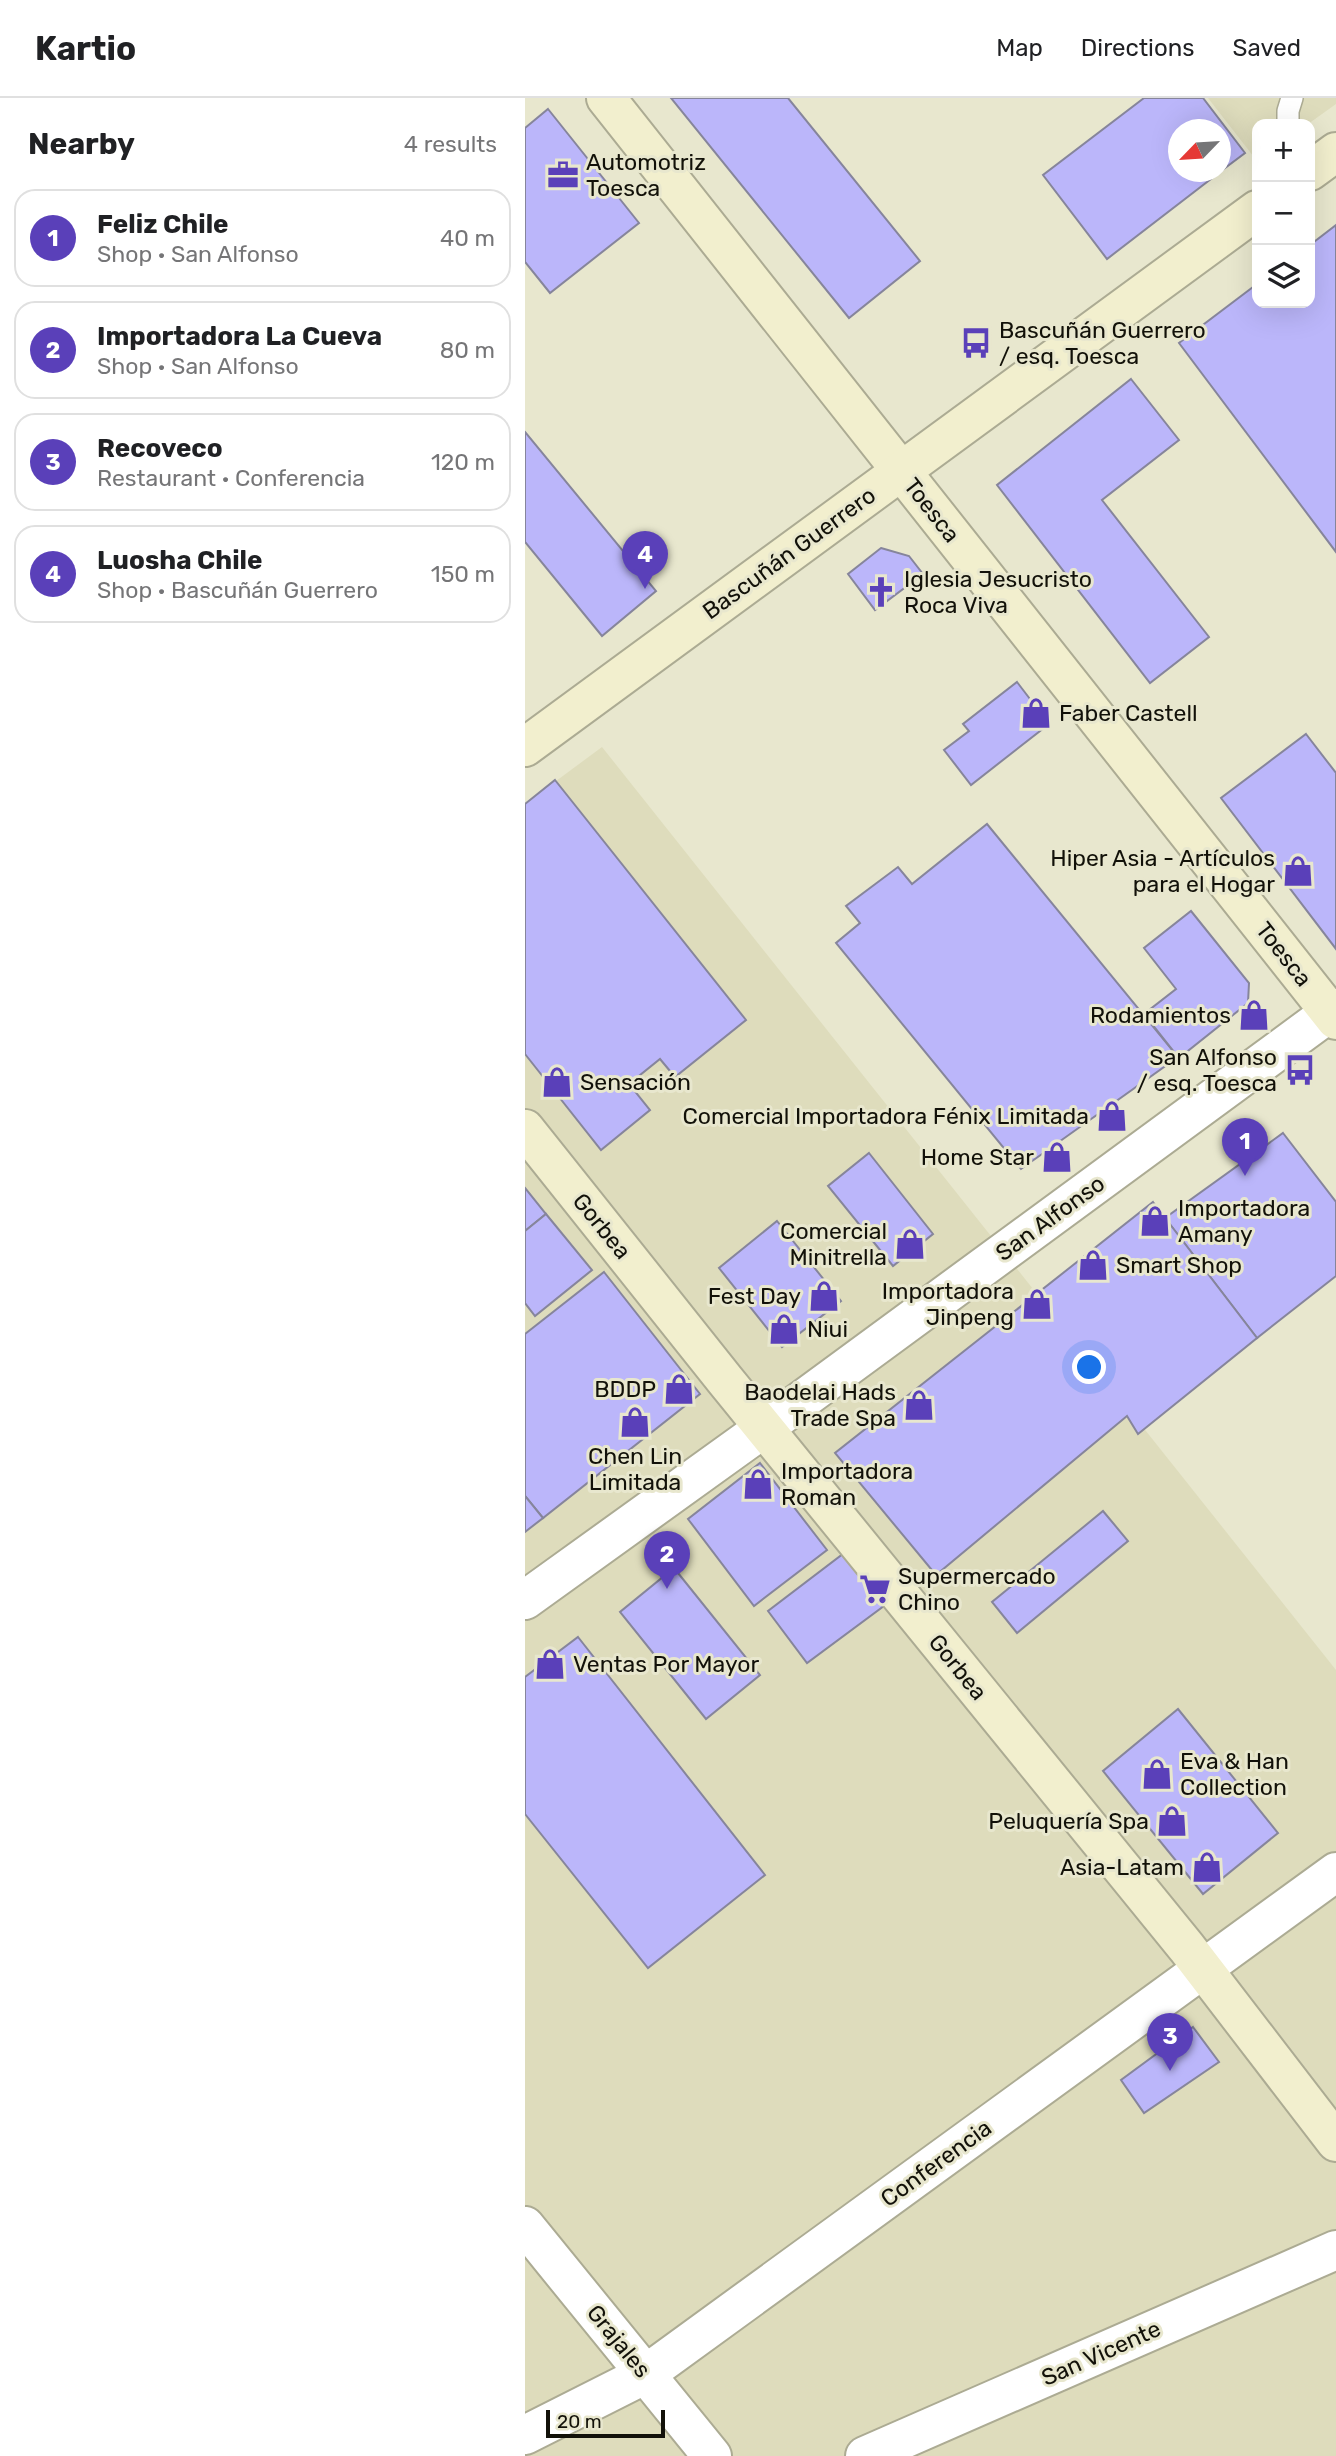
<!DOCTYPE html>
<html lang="en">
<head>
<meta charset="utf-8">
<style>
  :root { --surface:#fff; --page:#f2f2f2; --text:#202124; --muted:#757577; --line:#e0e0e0; --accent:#5a40b9 }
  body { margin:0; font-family:Rubik,sans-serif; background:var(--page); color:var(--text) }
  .controls { position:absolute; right:21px; top:21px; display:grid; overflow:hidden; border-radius:14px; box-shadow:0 7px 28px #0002 }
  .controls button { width:63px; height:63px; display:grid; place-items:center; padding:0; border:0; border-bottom:2px solid var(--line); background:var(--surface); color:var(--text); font:35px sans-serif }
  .compass { position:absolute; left:643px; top:21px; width:63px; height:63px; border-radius:50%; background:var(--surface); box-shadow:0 7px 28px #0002; rotate:245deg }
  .scale { position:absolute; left:21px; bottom:18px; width:119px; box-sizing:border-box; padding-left:7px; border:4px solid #121109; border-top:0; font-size:19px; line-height:24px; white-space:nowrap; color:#121109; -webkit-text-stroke:5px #e8e7ce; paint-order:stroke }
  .you { position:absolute; left:565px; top:1270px; width:24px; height:24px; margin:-18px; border:5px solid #fff; border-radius:50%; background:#1a73e8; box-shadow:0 0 0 10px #1a73e833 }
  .badge { display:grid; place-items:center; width:46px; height:46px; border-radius:50%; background:var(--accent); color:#fff; font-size:23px; font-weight:700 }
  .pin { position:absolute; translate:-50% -58px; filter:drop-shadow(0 2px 4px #0008) }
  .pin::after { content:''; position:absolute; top:37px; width:24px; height:21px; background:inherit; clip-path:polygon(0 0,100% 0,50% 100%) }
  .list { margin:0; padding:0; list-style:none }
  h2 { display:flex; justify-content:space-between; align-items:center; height:91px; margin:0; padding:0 28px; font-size:30px }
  h2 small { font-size:23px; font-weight:400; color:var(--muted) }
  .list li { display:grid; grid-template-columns:46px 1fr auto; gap:21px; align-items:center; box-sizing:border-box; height:98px; margin:0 14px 14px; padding:0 14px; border:2px solid var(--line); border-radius:21px }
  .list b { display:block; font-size:26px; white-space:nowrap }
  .list p { margin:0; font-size:23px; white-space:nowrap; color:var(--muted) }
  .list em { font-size:23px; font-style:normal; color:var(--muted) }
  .icon { flex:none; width:38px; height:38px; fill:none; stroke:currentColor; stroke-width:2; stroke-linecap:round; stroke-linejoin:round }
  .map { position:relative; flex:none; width:811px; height:2358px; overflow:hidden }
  header { display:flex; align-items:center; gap:42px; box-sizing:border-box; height:98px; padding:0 35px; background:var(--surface); border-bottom:2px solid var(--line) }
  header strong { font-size:33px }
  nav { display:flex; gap:38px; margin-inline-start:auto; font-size:24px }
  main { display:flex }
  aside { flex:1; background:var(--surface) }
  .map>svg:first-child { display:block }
  .built { fill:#dedcbc }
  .building { fill:#bbb6fa; stroke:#86859b; stroke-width:2 }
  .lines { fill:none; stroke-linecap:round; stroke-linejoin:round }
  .lane-casing { stroke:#acab93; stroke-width:24 }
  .street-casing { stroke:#acab93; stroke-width:42 }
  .secondary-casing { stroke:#acab93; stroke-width:42 }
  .lane { stroke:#fff; stroke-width:21 }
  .street { stroke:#fff; stroke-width:38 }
  .secondary { stroke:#f2efce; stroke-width:38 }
  .labels { text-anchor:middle; stroke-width:6; stroke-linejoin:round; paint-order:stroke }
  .poi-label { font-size:23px; fill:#121109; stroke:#e8e7ce; text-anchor:start }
  .street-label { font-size:23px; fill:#121109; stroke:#e8e7ce }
</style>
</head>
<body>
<header>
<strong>Kartio</strong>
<nav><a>Map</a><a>Directions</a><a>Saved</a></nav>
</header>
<main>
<aside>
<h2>Nearby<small>4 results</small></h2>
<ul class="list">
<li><span class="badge">1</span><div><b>Feliz Chile</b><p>Shop · San Alfonso</p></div><em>40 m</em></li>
<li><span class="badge">2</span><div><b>Importadora La Cueva</b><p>Shop · San Alfonso</p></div><em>80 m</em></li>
<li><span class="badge">3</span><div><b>Recoveco</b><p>Restaurant · Conferencia</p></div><em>120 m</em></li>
<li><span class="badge">4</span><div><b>Luosha Chile</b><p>Shop · Bascuñán Guerrero</p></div><em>150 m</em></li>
</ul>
</aside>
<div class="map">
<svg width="811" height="2358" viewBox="0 0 811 2358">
  <rect width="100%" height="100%" fill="#e8e7ce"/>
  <g class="built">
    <polygon points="683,0 811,0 811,6 783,26 732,26 732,63"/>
    <polygon points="77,649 811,1572 811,2358 0,2358 0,706"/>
  </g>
  <g class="building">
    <polygon points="146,0 263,0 395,163 324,220"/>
    <polygon points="619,0 678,0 720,55 696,73 696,32 654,32 654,74 695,74 582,161 518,77"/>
    <polygon points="23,11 114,125 25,195 0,164 0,30"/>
    <polygon points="811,127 811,454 654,245 732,186 732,205 785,205 785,147"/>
    <polygon points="606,281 654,342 577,402 684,539 625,585 472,387"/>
    <polygon points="0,334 131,493 77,538 0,444"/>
    <polygon points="356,450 384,458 398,476 350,512 323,476"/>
    <polygon points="492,584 524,626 446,687 419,652 444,633 438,626"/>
    <polygon points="781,636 811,675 811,851 696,700"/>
    <polygon points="30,682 221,922 150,979 135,961 104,986 125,1012 76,1052 0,956 0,706"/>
    <polygon points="462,726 653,959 496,1071 311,845 335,825 321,808 373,769 387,786"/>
    <polygon points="666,813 724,885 723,905 654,960 619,916 651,891 619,850"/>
    <polygon points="758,1035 811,1104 811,1178 732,1240 640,1120"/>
    <polygon points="344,1055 408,1136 368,1168 303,1088"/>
    <polygon points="0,1090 21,1116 0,1133"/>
    <polygon points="628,1104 732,1240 613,1336 602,1318 411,1477 310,1355"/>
    <polygon points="21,1116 67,1172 10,1218 0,1205 0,1133"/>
    <polygon points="252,1123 316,1203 257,1249 194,1170"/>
    <polygon points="79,1174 175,1296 18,1420 0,1398 0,1236"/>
    <polygon points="235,1365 302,1452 229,1508 163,1421"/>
    <polygon points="0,1398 18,1420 0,1434"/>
    <polygon points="578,1413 603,1443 492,1535 467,1504"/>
    <polygon points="331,1446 371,1499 282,1565 243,1513"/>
    <polygon points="149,1470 235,1577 181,1621 95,1514"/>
    <polygon points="53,1539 240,1777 123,1870 0,1716 0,1579"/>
    <polygon points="653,1611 753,1735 678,1796 578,1673"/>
    <polygon points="668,1929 694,1964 619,2015 596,1982"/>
  </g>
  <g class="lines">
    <defs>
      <polyline id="lane" points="763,26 763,13 767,0"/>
      <g id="street">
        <polyline points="0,1502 239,1330 811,910"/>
        <polyline points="0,2128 187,2358"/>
        <polyline points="0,2337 121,2276 811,1774"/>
        <polyline points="340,2358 811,2152"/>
      </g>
      <g id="secondary">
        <polyline points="81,0 811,922"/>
        <polyline points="785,73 811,54"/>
        <polyline points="0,649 732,112"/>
        <polyline points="0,1031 200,1282 662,1850 811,2044"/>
      </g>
    </defs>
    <use href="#lane" class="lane-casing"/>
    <use href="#street" class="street-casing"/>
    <use href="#secondary" class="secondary-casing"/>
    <use href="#lane" class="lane"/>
    <use href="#street" class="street"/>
    <use href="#secondary" class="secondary"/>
  </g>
  <defs>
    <symbol id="office-bare" viewBox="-9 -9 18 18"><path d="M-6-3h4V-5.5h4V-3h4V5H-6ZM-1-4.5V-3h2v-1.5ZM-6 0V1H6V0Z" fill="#5a40b9" stroke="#e8e7ce" stroke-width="2.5" paint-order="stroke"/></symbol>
    <symbol id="bus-bare" viewBox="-9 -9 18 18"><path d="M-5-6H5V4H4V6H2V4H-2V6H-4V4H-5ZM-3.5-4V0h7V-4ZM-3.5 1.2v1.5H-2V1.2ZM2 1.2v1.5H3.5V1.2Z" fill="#5a40b9" stroke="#e8e7ce" stroke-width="2.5" paint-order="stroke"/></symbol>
    <symbol id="church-bare" viewBox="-9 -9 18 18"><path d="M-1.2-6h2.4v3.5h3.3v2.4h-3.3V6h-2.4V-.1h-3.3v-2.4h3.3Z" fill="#5a40b9" stroke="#e8e7ce" stroke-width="2.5" paint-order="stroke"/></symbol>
    <symbol id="shop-bare" viewBox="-9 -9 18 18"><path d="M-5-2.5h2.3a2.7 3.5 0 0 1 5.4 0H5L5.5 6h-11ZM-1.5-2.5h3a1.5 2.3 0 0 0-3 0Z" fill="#5a40b9" stroke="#e8e7ce" stroke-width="2.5" paint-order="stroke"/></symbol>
    <symbol id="supermarket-bare" viewBox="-9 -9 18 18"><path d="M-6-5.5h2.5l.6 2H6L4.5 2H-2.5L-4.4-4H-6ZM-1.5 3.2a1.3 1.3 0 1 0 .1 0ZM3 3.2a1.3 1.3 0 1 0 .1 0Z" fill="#5a40b9" stroke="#e8e7ce" stroke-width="2.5" paint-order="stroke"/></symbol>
  </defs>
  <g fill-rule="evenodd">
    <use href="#office-bare" x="16" y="55" width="44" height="44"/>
    <use href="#bus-bare" x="429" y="223" width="44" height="44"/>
    <use href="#church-bare" x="334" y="472" width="44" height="44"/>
    <use href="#shop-bare" x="489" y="593" width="44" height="44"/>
    <use href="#shop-bare" x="751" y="751" width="44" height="44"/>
    <use href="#shop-bare" x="707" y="895" width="44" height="44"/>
    <use href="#bus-bare" x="753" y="950" width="44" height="44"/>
    <use href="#shop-bare" x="10" y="962" width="44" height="44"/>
    <use href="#shop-bare" x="565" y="996" width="44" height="44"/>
    <use href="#shop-bare" x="510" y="1037" width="44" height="44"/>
    <use href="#shop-bare" x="608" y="1101" width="44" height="44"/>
    <use href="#shop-bare" x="363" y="1124" width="44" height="44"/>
    <use href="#shop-bare" x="546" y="1145" width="44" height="44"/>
    <use href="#shop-bare" x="277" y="1176" width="44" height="44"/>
    <use href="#shop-bare" x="490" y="1184" width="44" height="44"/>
    <use href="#shop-bare" x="237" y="1209" width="44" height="44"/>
    <use href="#shop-bare" x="132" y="1269" width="44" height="44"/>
    <use href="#shop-bare" x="372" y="1285" width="44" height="44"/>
    <use href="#shop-bare" x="88" y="1302" width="44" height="44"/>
    <use href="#shop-bare" x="211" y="1364" width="44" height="44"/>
    <use href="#supermarket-bare" x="328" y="1469" width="44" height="44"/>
    <use href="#shop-bare" x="3" y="1544" width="44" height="44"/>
    <use href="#shop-bare" x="610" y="1654" width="44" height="44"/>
    <use href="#shop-bare" x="625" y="1701" width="44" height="44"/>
    <use href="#shop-bare" x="660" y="1747" width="44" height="44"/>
  </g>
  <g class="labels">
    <g class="poi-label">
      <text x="61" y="72">Automotriz<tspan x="61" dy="26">Toesca</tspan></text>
      <text x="474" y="240">Bascuñán Guerrero<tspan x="474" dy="26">/ esq. Toesca</tspan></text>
      <text x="379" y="489">Iglesia Jesucristo<tspan x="379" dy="26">Roca Viva</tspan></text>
      <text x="534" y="623">Faber Castell</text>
      <text x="750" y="768" text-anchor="end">Hiper Asia - Artículos<tspan x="750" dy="26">para el Hogar</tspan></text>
      <text x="706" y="925" text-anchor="end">Rodamientos</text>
      <text x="752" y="967" text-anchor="end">San Alfonso<tspan x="752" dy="26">/ esq. Toesca</tspan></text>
      <text x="55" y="992">Sensación</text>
      <text x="564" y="1026" text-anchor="end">Comercial Importadora Fénix Limitada</text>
      <text x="509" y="1067" text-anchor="end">Home Star</text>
      <text x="653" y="1118">Importadora<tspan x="653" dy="26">Amany</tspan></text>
      <text x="362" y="1141" text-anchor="end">Comercial<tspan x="362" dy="26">Minitrella</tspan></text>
      <text x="591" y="1175">Smart Shop</text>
      <text x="489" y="1201" text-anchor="end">Importadora<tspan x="489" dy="26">Jinpeng</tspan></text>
      <text x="276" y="1206" text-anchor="end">Fest Day</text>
      <text x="282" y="1239">Niui</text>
      <text x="131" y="1299" text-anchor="end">BDDP</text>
      <text x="371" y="1302" text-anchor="end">Baodelai Hads<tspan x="371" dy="26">Trade Spa</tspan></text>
      <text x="110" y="1366" text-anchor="middle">Chen Lin<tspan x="110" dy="26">Limitada</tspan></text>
      <text x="256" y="1381">Importadora<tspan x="256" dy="26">Roman</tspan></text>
      <text x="373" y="1486">Supermercado<tspan x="373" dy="26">Chino</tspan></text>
      <text x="48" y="1574">Ventas Por Mayor</text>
      <text x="655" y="1671">Eva &amp; Han<tspan x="655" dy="26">Collection</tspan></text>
      <text x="624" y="1731" text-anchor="end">Peluquería Spa</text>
      <text x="659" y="1777" text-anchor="end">Asia-Latam</text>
    </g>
    <g class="street-label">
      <text transform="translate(407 412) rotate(52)" y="8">Toesca</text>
      <text transform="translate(264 455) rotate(-36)" y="8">Bascuñán Guerrero</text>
      <text transform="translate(759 856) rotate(52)" y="8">Toesca</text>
      <text transform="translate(525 1120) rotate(-36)" y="8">San Alfonso</text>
      <text transform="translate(77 1128) rotate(51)" y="8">Gorbea</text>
      <text transform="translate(433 1569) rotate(51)" y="8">Gorbea</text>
      <text transform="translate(411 2065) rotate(-36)" y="8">Conferencia</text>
      <text transform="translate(94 2243) rotate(51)" y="8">Grajales</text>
      <text transform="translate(576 2255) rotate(-24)" y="8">San Vicente</text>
    </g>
  </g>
</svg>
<div class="controls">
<button>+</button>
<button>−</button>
<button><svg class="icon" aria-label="layers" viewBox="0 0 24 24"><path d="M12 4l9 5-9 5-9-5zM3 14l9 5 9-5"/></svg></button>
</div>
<svg class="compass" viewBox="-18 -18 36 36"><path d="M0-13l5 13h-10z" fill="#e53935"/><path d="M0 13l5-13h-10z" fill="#757577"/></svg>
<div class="scale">20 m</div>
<div class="you"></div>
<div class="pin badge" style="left:720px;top:1078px">1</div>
<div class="pin badge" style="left:142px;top:1491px">2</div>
<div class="pin badge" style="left:645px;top:1973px">3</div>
<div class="pin badge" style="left:120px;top:491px">4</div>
</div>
</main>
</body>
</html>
